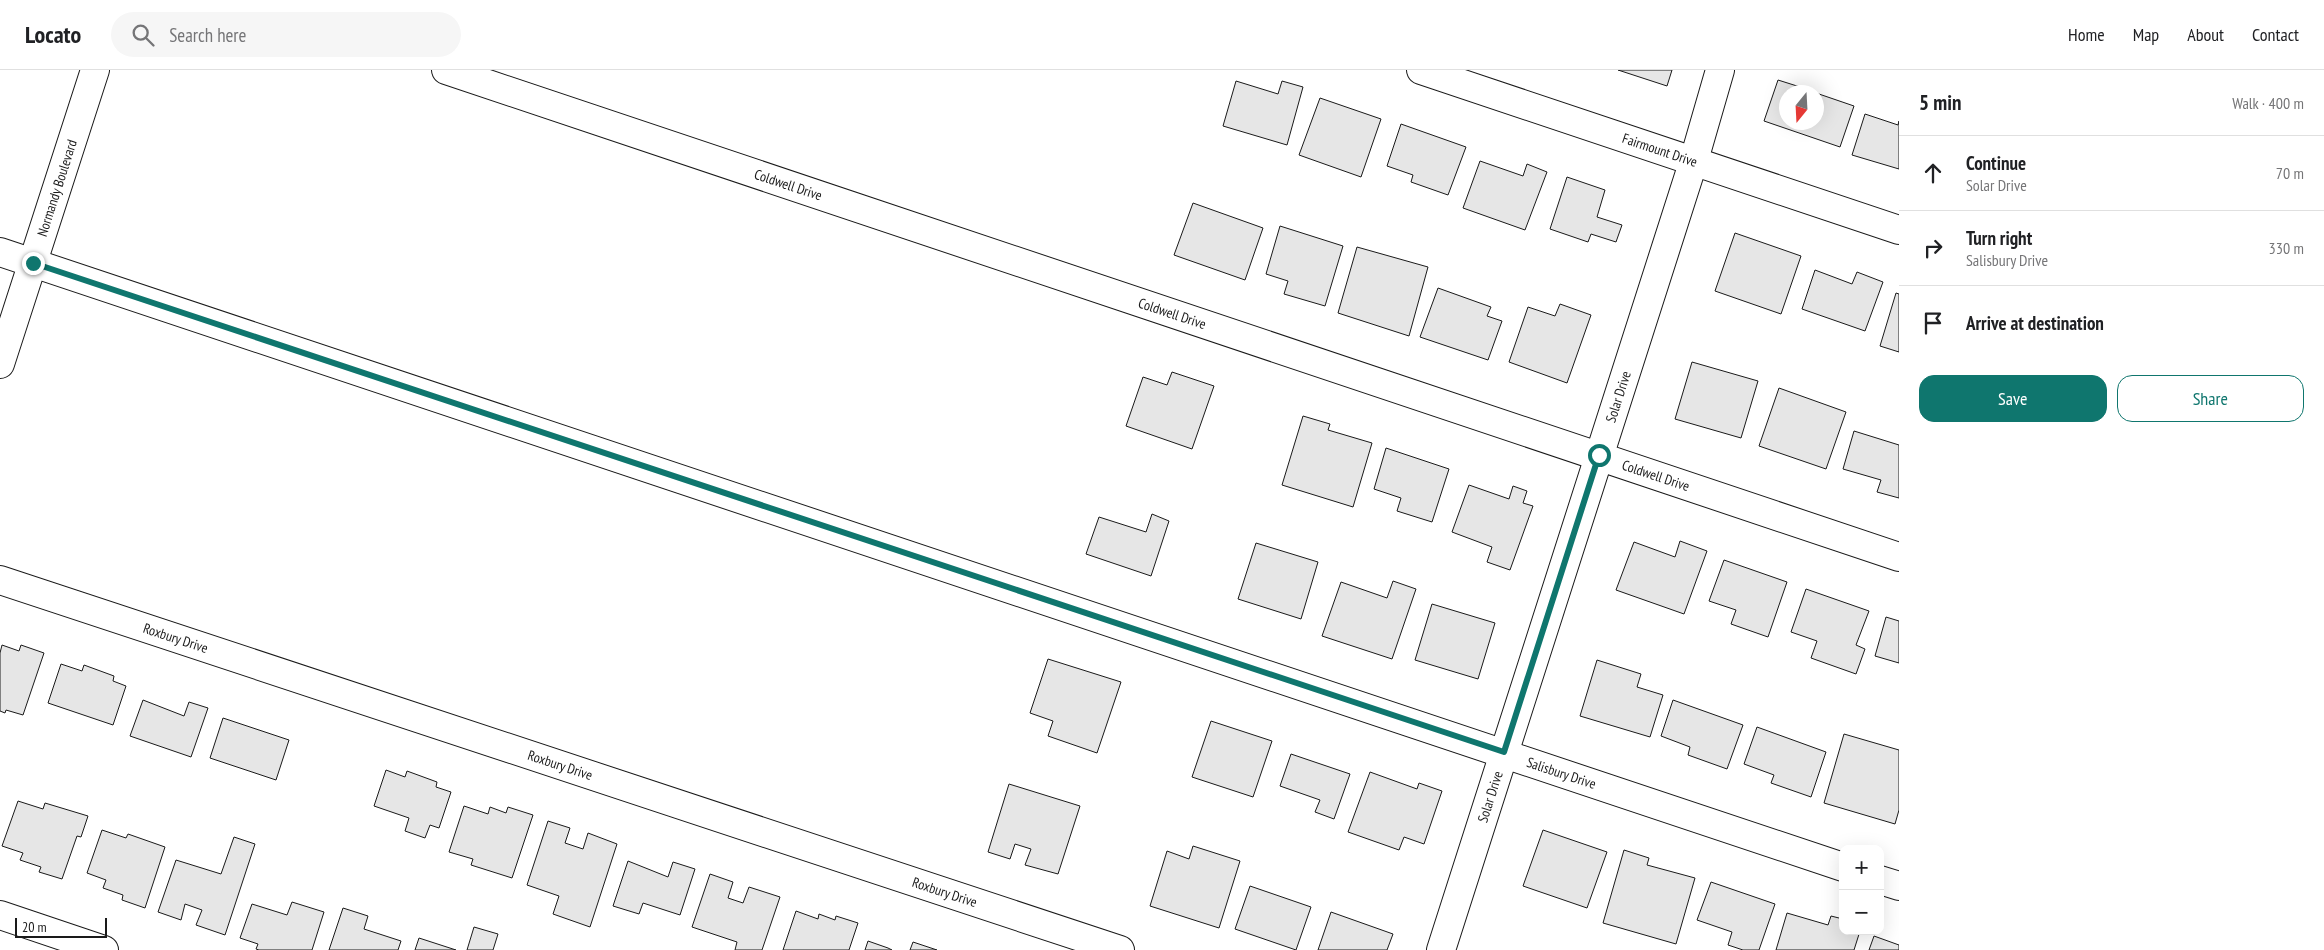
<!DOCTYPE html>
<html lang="en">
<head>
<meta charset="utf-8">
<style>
  :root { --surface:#fff; --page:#f6f6f6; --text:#202124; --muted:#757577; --line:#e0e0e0; --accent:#0f766e }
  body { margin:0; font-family:"PT Sans Narrow",sans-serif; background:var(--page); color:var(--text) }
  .controls { position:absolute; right:15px; bottom:15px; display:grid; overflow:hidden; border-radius:10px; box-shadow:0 5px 20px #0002 }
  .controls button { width:45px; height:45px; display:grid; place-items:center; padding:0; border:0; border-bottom:1px solid var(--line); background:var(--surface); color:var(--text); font:25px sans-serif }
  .compass { position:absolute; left:1779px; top:15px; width:45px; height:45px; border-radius:50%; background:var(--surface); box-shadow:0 5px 20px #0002; rotate:198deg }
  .scale { position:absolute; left:15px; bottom:12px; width:92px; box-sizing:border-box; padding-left:5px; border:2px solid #1a1a1a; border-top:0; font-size:14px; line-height:18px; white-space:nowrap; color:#1a1a1a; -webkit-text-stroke:4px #fff; paint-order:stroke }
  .stop { position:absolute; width:15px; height:15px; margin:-11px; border:4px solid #0f766e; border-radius:50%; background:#fff }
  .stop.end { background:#0f766e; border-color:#fff; box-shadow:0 1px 5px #0008 }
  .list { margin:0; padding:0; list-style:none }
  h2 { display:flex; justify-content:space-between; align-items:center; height:65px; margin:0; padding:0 20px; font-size:21px }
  h2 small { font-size:16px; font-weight:400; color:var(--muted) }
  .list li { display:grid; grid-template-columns:32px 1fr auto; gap:15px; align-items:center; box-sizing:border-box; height:75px; padding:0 20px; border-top:1px solid var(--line) }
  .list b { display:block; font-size:19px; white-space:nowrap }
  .list p { margin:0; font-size:16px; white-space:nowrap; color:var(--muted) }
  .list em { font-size:16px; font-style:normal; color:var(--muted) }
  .actions { display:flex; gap:10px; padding:15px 20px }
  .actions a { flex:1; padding:11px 0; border:1px solid var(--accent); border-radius:15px; text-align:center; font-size:18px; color:var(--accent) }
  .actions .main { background:var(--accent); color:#fff }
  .icon { flex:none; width:28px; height:28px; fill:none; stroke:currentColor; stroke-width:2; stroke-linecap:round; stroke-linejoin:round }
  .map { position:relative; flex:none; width:1899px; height:880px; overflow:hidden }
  header { display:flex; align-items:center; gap:30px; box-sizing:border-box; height:70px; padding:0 25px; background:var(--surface); border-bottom:1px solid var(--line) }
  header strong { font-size:24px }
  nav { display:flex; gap:28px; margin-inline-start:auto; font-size:18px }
  .search { width:350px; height:45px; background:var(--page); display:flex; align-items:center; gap:12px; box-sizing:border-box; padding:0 18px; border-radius:28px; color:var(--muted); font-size:19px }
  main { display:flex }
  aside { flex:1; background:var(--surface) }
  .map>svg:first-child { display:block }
  .building { fill:#e6e6e6; stroke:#1a1a1a }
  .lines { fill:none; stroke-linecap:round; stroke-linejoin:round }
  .minor-casing { stroke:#1a1a1a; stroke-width:30 }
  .minor { stroke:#fff; stroke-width:28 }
  .route { stroke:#0f766e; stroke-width:6 }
  .labels { text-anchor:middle; stroke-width:4; stroke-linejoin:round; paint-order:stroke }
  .street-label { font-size:14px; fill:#1a1a1a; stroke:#fff }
</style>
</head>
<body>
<header>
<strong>Locato</strong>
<div class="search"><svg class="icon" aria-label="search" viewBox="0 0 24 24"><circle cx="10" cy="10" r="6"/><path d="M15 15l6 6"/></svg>Search here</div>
<nav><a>Home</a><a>Map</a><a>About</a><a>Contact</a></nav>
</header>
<main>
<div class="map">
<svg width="1899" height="880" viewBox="0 0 1899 880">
  <rect width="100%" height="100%" fill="#fff"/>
  <g class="building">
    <polygon points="1618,0 1672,0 1667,16"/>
    <polygon points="1778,10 1816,22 1786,22 1786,52 1816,52 1816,23 1854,36 1840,77 1764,51"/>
    <polygon points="1236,11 1278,24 1282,11 1303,17 1287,75 1223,56"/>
    <polygon points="1320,28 1381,49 1361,107 1299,85"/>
    <polygon points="1865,44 1898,55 1899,51 1899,99 1852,85"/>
    <polygon points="1401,54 1466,77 1448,125 1411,112 1413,105 1387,96"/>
    <polygon points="1480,91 1523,106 1527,94 1547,102 1525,160 1463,138"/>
    <polygon points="1567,107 1605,120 1597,147 1622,155 1616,172 1591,164 1588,172 1550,159"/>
    <polygon points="1193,133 1263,158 1245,210 1174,185"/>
    <polygon points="1280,156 1343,176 1325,236 1284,224 1288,211 1266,204"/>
    <polygon points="1735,163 1801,186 1781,244 1715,221"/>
    <polygon points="1357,177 1428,197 1409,266 1338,243"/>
    <polygon points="1815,200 1852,214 1857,202 1883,212 1865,261 1802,239"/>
    <polygon points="1438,218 1491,237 1487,246 1502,251 1488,290 1420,267"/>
    <polygon points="1896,223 1899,224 1899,282 1880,276"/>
    <polygon points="1560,234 1591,245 1567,313 1509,292 1528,237 1555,246"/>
    <polygon points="1692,292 1758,311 1741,368 1675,349"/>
    <polygon points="1172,302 1214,316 1192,379 1126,356 1143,307 1167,315"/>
    <polygon points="1779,318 1846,342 1826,399 1759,376"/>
    <polygon points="1303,346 1330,354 1328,360 1372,373 1353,437 1282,415"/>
    <polygon points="1854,361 1899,375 1899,428 1877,422 1881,410 1843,399"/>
    <polygon points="1386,378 1449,399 1432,452 1397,441 1401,428 1374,419"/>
    <polygon points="1469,415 1509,429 1513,416 1527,421 1523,433 1533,436 1510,500 1487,492 1492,477 1452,462"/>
    <polygon points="1152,444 1169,451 1151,506 1086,484 1099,447 1146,462"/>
    <polygon points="1680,471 1707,481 1684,544 1616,520 1634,472 1675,487"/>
    <polygon points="1256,473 1318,492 1301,549 1238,529"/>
    <polygon points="1724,490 1787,512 1768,567 1731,554 1736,540 1709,531"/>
    <polygon points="1393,511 1416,519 1392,589 1322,566 1341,512 1387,528"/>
    <polygon points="1806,519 1869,541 1856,575 1865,579 1856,604 1811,588 1817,571 1791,562"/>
    <polygon points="1432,534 1495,553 1478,609 1415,590"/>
    <polygon points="1886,547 1899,551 1899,593 1875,586"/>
    <polygon points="2,575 19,581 21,575 44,583 23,645 6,640 5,643 0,641 0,583"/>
    <polygon points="1048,589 1121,612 1097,683 1048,666 1053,651 1030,643"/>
    <polygon points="1597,590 1641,604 1637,617 1663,625 1650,667 1580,646"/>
    <polygon points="61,594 82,601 84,595 114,606 113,611 126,616 113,655 48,633"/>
    <polygon points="143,630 184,646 189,632 208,638 191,687 130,666"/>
    <polygon points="1673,630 1743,655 1727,699 1688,685 1690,677 1661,666"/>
    <polygon points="223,648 289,670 276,710 210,688"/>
    <polygon points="1211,651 1272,671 1253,727 1192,707"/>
    <polygon points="1757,657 1826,682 1811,727 1771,713 1774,705 1744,694"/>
    <polygon points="1844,664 1899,680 1899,740 1895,754 1824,733"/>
    <polygon points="1291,684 1350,704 1334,749 1315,742 1320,730 1280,716"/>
    <polygon points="386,700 405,707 407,701 437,712 436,717 451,722 439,758 430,755 425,768 405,761 409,748 374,736"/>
    <polygon points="1370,702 1417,719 1419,713 1442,721 1424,774 1404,767 1399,780 1348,762"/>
    <polygon points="1009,714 1080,736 1058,804 1025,795 1031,779 1015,774 1010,789 988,782"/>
    <polygon points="18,731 43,739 45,733 88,746 81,767 77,766 62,809 39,802 41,797 20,790 23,783 2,776"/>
    <polygon points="464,736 488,744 490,737 506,743 508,737 533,745 512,808 471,795 473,789 449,782"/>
    <polygon points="548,751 570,758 565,773 583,779 588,763 617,774 590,857 553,844 559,826 527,815"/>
    <polygon points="102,760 126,768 128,764 165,777 145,838 122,830 123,825 103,818 106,810 87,803"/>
    <polygon points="1543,760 1607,782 1587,838 1523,816"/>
    <polygon points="234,767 255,774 225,865 196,855 202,840 185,834 181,850 158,842 176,790 221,804"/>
    <polygon points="1193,776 1240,791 1219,858 1150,836 1167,781 1189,789"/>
    <polygon points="1624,780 1649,788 1647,795 1695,808 1676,874 1603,853"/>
    <polygon points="628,791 668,807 673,792 695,799 680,845 643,833 639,844 613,836"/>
    <polygon points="710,804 733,812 728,828 743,833 749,817 780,827 762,880 735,880 737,872 692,857"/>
    <polygon points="1711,812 1775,834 1759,880 1743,880 1728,875 1732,862 1697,850"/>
    <polygon points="1250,816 1311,837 1296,880 1235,859"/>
    <polygon points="292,832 324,842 312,880 259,880 256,879 258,874 240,868 252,834 287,845"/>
    <polygon points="343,838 368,846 364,859 401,871 398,880 329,880"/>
    <polygon points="796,841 818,849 819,844 835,850 836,846 858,853 849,880 783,880"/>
    <polygon points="1331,842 1393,864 1387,880 1318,880"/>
    <polygon points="1787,843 1828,855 1831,846 1843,849 1843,861 1860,861 1854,880 1776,880"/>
    <polygon points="474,857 498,864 493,880 467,880"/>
    <polygon points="1874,866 1899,875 1899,880 1869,880"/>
    <polygon points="419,868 456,880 415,880"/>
    <polygon points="868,871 888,878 892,880 865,880"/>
    <polygon points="913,872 937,880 910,880"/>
  </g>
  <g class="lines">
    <defs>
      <g id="minor">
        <path id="s1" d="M446,0L1899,487"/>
        <path id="s2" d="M1421,0L1899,160"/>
        <path id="s3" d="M0,182L1843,797"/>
        <path id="s4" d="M0,294L95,0"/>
        <path id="s5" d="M0,510L1120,880"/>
        <polyline points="1880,810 1899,816"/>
        <polyline points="0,845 104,880"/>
        <path id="s6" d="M1441,880L1694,90L1720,0"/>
      </g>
    </defs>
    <use href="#minor" class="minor-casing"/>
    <use href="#minor" class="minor"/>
  </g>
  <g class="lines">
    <polyline class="route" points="33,193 1504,682 1599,385"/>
  </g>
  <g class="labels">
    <g class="street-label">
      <text dy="5" stroke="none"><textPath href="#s2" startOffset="252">Fairmount Drive</textPath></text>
      <text dy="5" stroke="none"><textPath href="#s1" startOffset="361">Coldwell Drive</textPath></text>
      <text dy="5" stroke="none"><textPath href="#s4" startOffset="185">Normandy Boulevard</textPath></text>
      <text dy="5" stroke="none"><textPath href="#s1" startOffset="766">Coldwell Drive</textPath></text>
      <text dy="5" stroke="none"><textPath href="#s6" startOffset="581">Solar Drive</textPath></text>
      <text dy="5" stroke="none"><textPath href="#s1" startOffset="1276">Coldwell Drive</textPath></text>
      <text dy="5" stroke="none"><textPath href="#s5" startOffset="185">Roxbury Drive</textPath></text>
      <text dy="5" stroke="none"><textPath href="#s5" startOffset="590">Roxbury Drive</textPath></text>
      <text dy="5" stroke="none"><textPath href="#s3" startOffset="1646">Salisbury Drive</textPath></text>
      <text dy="5" stroke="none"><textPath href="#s6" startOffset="161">Solar Drive</textPath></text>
      <text dy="5" stroke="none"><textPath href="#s5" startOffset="995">Roxbury Drive</textPath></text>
    </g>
  </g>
</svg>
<div class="controls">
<button>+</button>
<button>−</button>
</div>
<svg class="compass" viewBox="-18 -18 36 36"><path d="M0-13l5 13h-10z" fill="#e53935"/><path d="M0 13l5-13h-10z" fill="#757577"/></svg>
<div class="scale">20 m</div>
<div class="stop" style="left:1599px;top:385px"></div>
<div class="stop end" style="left:33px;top:193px"></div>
</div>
<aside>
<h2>5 min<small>Walk · 400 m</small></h2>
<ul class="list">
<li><svg class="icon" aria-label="ahead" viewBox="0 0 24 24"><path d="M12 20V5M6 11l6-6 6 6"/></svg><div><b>Continue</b><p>Solar Drive</p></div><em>70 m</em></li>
<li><svg class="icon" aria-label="right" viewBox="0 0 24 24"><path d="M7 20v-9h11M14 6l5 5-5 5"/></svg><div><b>Turn right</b><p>Salisbury Drive</p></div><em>330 m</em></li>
<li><svg class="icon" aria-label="arrive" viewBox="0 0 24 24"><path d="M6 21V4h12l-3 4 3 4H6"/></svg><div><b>Arrive at destination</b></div></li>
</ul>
<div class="actions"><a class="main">Save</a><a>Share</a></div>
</aside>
</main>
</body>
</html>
